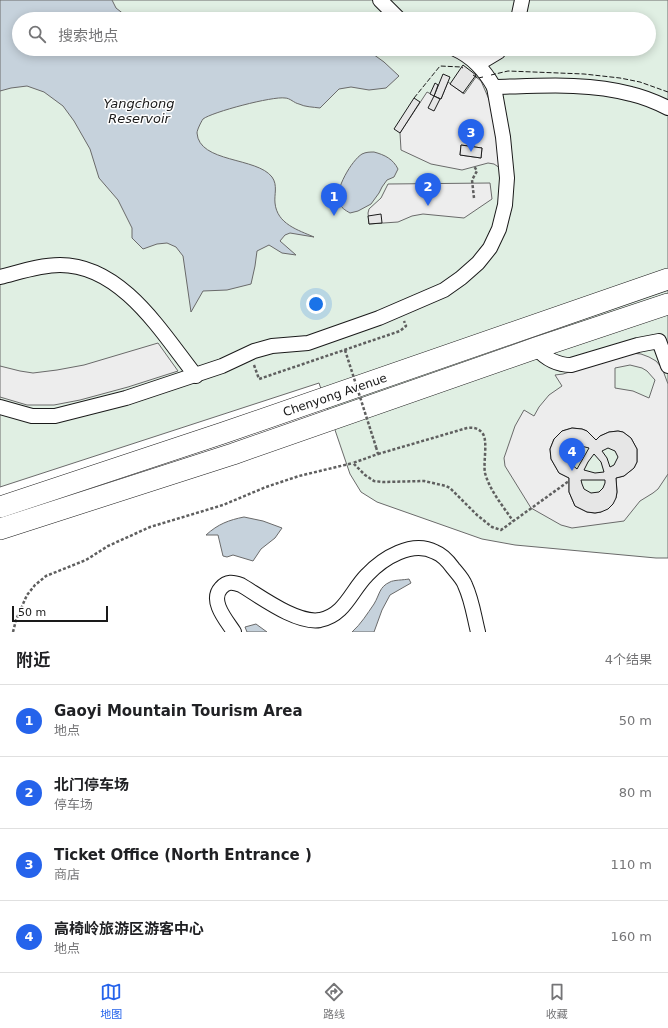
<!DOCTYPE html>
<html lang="zh">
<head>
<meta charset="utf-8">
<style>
  :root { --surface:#fff; --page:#f2f2f2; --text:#202124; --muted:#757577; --line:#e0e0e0; --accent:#2563eb }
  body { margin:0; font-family:"DejaVu Sans","Noto Sans SC",sans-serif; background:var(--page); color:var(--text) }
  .scale { position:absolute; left:12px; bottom:10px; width:96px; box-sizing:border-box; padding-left:4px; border:2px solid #1a1a1a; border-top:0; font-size:11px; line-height:14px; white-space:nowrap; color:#1a1a1a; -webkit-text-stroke:3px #fff; paint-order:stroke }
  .you { position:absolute; left:316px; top:304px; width:14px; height:14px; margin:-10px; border:3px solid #fff; border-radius:50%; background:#1a73e8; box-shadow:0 0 0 6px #1a73e833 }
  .badge { display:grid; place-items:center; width:26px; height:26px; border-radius:50%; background:var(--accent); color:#fff; font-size:13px; font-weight:700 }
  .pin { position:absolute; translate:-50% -33px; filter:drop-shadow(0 1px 2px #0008) }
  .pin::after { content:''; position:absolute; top:21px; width:14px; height:12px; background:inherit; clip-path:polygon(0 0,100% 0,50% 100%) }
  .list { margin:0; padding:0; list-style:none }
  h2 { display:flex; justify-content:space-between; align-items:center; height:52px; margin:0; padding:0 16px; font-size:17px }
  h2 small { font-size:13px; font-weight:400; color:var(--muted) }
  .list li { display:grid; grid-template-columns:26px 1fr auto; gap:12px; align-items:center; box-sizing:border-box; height:72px; padding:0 16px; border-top:1px solid var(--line) }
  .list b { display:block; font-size:15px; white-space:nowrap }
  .list p { margin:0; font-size:13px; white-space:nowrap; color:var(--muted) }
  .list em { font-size:13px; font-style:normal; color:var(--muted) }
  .icon { flex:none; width:22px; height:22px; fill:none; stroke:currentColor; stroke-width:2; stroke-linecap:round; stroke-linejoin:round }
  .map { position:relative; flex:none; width:668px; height:632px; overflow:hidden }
  .search { position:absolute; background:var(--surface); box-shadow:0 2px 10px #0003; left:12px; right:12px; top:12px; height:44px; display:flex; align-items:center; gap:10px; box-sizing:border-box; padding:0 14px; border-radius:22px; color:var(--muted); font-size:15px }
  .sheet { height:340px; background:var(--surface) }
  nav { display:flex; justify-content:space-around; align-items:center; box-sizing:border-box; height:56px; border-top:1px solid var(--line); background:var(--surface); font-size:11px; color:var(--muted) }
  nav a { display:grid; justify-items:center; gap:2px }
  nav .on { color:var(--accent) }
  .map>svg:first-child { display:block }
  .green { fill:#e0efe3; stroke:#6a6a6a; fill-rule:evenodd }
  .parking { fill:#ededed; stroke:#6a6a6a; fill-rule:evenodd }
  .water { fill:#c6d2dc; stroke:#6a6a6a }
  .building { fill:#e6e6e6; stroke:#1a1a1a; fill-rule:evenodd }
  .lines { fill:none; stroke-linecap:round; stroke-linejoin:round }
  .minor-casing { stroke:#1a1a1a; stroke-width:16 }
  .highway-casing { stroke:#1a1a1a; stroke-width:22 }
  .path { stroke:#5f5f5f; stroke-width:2.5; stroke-dasharray:3 2; stroke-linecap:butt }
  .minor { stroke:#fff; stroke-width:14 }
  .highway { stroke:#fff; stroke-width:21 }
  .path-bridge { stroke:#5f5f5f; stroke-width:2.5; stroke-dasharray:3 2; stroke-linecap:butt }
  .fence { stroke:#1a1a1a; stroke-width:1; stroke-dasharray:5 2; stroke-linecap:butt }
  .labels { text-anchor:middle; stroke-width:3; stroke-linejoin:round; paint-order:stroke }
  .street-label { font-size:12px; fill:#1a1a1a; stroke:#fff }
  .water-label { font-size:13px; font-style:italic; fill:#1a1a1a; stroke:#fff }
</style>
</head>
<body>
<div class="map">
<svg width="668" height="632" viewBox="0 0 668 632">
  <rect width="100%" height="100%" fill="#fff"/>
  <path class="green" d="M0,0H668V558H656L515,545L482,539L377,502L361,492L350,474L319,383L0,487ZM19,19H649V49H19Z"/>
  <g class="parking">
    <path d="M476,77L481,81L491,104L496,127L500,168L494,164L488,163L462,170L431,164L401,150L400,133L427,92L441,99L448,82L464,94ZM461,145L482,148L481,158L460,155Z"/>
    <polygon points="490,183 492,199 464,218 423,214 412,216 398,222 369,224 368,213 369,209 381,198 388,184"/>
    <polygon points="158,343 178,371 128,387 80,400 54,405 27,405 0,397 0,366 20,371 33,373 57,370 84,365"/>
    <path d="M631,353L641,354L649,357L656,361L662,368L668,384V474L658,489L653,493L640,501L624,521L572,528L561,525L531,508L505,466L504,458L515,426L524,410L534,416L539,407L549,395L562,386L555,375L563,374ZM630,365L642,368L647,371L655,380L649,398L633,391L615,388V368ZM572,428L582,429L587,431L596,440L600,436L609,432L618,431L623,432L631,438L637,449V462L634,468L624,476L616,478L617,492L616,498L601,512L595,513L587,512L575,506L569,492V478L559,473L551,459L550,449L554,439L562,431Z"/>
  </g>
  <g class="water">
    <path d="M0,0H112L116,8L130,19H19V49H366L384,62L399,76L386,88L369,90L351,87L339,89L320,108C313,107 305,107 299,104C294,103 290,98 285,98C273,96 212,112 203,119C201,122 197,130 197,133C199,163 257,157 272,177C278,185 274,195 275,203C277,224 298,230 314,237L290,233L285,235L280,241L296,255L282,253L269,245L257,251L255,266L251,284L227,290L203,291L191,312L183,256L176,247L167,243L157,244L143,249L132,238V228L118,200L99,178L90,149L74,121L63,106L44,92L27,86L11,88L0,91Z"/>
    <path d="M374,152C385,155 393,159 398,169L394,177L387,180L382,187L379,193L371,204L358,211L350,213C345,210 341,208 339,202C334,190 352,160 362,154C366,152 370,152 374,152Z"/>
    <path d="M244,517L263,521L282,528L275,538L261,549L253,561L233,555L227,557L223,556L218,535H206C218,524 229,520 244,517Z"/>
    <path d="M409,579L411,583L390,595L382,610L374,632H352C361,624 367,614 374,604C380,594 379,587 390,582C393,580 404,580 409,579Z"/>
    <polygon points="256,624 267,632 247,632 245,627"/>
  </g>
  <g class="building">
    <polygon points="463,65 476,75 463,93 450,84"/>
    <polygon points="443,74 450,77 441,99 434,96"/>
    <polygon points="435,83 438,85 434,96 430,94"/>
    <polygon points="434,96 440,99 434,111 428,108"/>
    <polygon points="414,98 420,102 400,133 394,129"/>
    <polygon points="461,145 482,148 481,158 460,155"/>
    <polygon points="381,214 382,223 369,224 368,216"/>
    <path d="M572,428L582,429L587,431L596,440L600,436L609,432L618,431L623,432L631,438L637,449V462L634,468L624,476L616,478L617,492L616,498L613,504L608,509L601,512L595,513L587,512L575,506L569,492V478L559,473L551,459L550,449L554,439L562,431ZM581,446L589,448L577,469L570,463L569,455L574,448ZM608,448L615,451L618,457L614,465L610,467L607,458L602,451ZM594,454L601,462L604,472L595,473L584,470L588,462ZM581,480H605V483L603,488L599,492L591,493L584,489L582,484Z"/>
  </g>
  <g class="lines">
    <defs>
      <g id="minor">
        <polyline points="380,0 399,19"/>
        <polyline points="518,19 522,0"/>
        <path d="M455,49C473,57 485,71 494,87C539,86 587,82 631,94C644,97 656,102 668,108"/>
        <polyline points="478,64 498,52 500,49"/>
        <path d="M0,277C20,272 40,265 60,265C122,265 162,333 196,376"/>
        <path d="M536,348C545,358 557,365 571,365L638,345L659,341L668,366"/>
        <polyline points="0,407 32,416 55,416 126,398 222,366 254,351 272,346 308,343 379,318 444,290 461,278 478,263 490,248 499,229 505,205 507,178 503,137 494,87"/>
        <path d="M234,632C227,621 209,601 221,588C227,581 233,582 241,585C261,597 297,624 320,620C345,615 351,591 367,575C383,558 412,540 435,552C443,555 448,561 453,568C457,573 463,579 465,585C472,600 474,616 478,632"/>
      </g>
      <g id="highway">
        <polyline points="0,507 223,433 668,279"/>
        <polyline points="0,529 233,454 536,348 668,304"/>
      </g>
    </defs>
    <use href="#minor" class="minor-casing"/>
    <use href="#highway" class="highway-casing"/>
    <g class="path">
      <polyline points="474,198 472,180 477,171 474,166"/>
      <polyline points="254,365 259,379 400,331 406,326 404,321"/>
      <polyline points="376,447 378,454 353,463 365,475 374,481 383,482 424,481 446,486 450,488 477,515 492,527 501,530 569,481"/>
      <path d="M378,454L467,428C473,427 479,428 483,434C488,442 483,463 485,473C490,491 503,506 513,521"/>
      <polyline points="13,632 16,620 27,595 35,585 46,576 86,560 108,546 150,527 223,505 266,487 299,476 353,463"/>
    </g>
    <use href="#minor" class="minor"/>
    <use href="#highway" class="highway"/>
    <polyline class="path-bridge" points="345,350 376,447"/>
    <g class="fence">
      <polyline points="473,75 478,78 483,77"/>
      <polyline points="491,75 508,71 584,74 620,78 640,82 668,92"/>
      <polyline points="414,98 440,66 461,67 463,68"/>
    </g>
  </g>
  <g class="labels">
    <g class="street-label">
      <text transform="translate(335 395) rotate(-19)" y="4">Chenyong Avenue</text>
    </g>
    <g class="water-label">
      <text x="139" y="108">Yangchong<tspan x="139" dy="15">Reservoir</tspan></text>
    </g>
  </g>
</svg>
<div class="scale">50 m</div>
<div class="you"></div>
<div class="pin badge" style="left:334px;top:216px">1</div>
<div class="pin badge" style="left:428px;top:206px">2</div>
<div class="pin badge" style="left:471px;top:152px">3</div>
<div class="pin badge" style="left:572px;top:471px">4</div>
<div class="search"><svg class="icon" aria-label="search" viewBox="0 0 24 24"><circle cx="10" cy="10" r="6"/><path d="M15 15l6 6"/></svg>搜索地点</div>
</div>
<section class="sheet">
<h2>附近<small>4个结果</small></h2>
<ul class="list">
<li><span class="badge">1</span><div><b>Gaoyi Mountain Tourism Area</b><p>地点</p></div><em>50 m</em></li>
<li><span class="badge">2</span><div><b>北门停车场</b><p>停车场</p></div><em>80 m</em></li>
<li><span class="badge">3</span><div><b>Ticket Office (North Entrance )</b><p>商店</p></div><em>110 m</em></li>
<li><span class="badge">4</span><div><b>高椅岭旅游区游客中心</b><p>地点</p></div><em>160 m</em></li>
</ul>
</section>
<nav>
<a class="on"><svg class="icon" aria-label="map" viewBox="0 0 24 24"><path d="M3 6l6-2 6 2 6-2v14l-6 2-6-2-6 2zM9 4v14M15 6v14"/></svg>地图</a>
<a><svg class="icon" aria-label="directions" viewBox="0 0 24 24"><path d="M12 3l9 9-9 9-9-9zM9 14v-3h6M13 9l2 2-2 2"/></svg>路线</a>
<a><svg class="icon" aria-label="saved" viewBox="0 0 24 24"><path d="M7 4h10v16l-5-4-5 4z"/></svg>收藏</a>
</nav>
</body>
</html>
